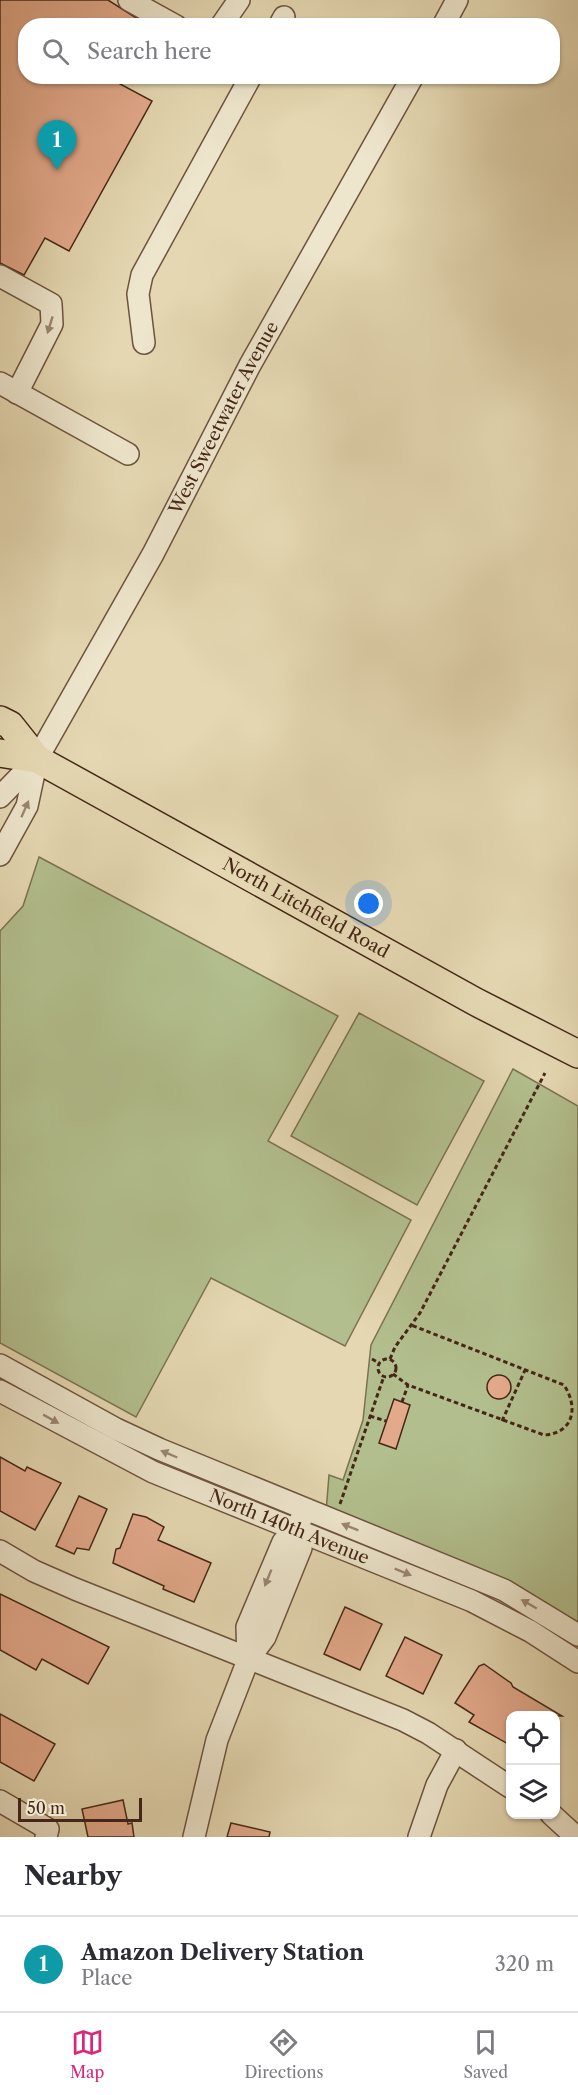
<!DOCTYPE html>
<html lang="en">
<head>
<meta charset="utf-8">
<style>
  :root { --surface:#fff; --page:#f7f7f7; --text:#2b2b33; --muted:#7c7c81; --line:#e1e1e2; --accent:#db2777 }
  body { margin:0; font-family:"Libre Caslon Text",serif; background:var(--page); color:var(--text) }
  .controls { position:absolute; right:18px; bottom:18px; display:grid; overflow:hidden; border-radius:12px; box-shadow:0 2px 4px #0004 }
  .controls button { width:54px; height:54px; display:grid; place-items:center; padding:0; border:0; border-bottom:2px solid var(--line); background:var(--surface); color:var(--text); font:30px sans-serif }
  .scale { position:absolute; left:18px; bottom:15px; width:124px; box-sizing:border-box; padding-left:6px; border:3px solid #462717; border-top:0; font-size:16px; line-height:21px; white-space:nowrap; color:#462717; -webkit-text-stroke:4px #ede5cc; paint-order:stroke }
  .you { position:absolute; left:369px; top:904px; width:21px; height:21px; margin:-15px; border:4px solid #fff; border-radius:50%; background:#1a73e8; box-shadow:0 0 0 9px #1a73e833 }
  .badge { display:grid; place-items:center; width:39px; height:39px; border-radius:50%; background:var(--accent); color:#fff; font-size:20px; font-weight:700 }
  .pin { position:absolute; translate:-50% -50px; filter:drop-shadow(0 2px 3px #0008) }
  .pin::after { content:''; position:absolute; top:32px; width:21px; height:18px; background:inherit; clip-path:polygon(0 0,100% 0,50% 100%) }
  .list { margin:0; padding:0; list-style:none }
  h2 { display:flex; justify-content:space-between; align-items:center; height:78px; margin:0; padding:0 24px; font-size:26px }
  h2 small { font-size:20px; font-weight:400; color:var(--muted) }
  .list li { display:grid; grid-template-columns:39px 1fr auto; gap:18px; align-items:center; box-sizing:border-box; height:96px; padding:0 24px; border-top:2px solid var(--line) }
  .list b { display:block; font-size:22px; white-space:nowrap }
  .list p { margin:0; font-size:20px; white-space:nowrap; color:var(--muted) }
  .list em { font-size:20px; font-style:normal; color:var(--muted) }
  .icon { flex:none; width:33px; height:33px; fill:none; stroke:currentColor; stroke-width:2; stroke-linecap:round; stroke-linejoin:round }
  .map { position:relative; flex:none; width:578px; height:1837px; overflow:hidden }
  .search { position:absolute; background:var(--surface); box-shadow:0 2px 4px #0004; left:18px; right:18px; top:18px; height:66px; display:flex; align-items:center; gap:15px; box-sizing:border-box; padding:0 21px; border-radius:24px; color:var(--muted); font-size:22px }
  .sheet { height:174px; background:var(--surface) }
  nav { display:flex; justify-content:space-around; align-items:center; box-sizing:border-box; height:84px; border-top:2px solid var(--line); background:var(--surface); font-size:16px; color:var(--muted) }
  nav a { display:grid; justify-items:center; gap:3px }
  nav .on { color:var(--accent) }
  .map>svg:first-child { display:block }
  .green { fill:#b2be8d; stroke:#7c7252; stroke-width:1.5 }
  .building { fill:#e3a98b; stroke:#462717; stroke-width:1.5 }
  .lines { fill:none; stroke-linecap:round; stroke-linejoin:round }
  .minor-casing { stroke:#6e533e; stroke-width:24 }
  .major-casing { stroke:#462717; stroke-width:30 }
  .path { stroke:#462717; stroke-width:3; stroke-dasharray:4.5 3; stroke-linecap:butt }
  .minor { stroke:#ede5cc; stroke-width:21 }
  .major { stroke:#e4d7b1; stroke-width:27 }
  .oneway { fill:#9a8672 }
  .labels { text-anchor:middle; stroke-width:6; stroke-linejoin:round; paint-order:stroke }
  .street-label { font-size:18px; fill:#462717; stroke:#ede5cc }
</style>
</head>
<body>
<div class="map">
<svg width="578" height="1837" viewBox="0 0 578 1837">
  <rect width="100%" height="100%" fill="#e4d7b1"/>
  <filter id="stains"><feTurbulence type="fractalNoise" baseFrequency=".00333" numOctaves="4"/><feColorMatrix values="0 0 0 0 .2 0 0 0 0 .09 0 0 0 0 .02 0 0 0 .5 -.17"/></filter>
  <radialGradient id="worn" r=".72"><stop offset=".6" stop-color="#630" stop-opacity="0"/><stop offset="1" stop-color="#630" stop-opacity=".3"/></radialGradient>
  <g class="green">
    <polygon points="39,857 338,1016 268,1141 411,1220 345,1346 211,1278 136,1417 0,1343 0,931 23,906"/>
    <polygon points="359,1013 484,1081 417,1205 291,1136"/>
    <polygon points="513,1069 578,1106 578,1630 326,1512 329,1475 343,1480 363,1420 371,1345"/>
  </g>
  <g class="building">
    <polygon points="0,0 108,0 149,26 26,26 26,76 124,76 120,84 152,101 69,251 45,238 24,275 0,263"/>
    <circle cx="499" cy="1387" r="12"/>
    <polygon points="394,1399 410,1405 396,1449 379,1443"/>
    <polygon points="0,1457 25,1471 27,1467 61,1483 35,1530 0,1511"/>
    <polygon points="79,1496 107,1509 89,1550 77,1548 74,1554 56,1546"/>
    <polygon points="133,1514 146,1517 164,1527 158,1540 211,1563 194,1602 163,1589 164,1586 113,1563 116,1549 120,1548"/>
    <polygon points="0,1594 109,1647 88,1684 42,1659 36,1670 0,1650"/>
    <polygon points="345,1607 382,1624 360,1670 324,1654"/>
    <polygon points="405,1637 442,1655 423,1694 386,1676"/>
    <polygon points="484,1664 511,1683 513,1687 562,1716 510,1716 510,1745 469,1722 474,1715 455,1703 479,1666"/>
    <polygon points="0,1714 55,1744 34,1781 0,1762"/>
    <polygon points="123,1800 128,1824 132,1823 134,1837 88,1837 82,1809"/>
    <polygon points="231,1823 270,1832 269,1837 227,1837"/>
  </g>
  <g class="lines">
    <defs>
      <g id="minor">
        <polyline points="129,0 176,26"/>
        <polyline points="221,26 239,0"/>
        <polyline points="279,26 284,17"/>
        <polyline points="443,26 457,0"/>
        <polyline points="0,276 51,304 52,324 17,393"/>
        <polyline points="144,343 138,294 142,275 251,76"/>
        <polyline points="0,383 128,454"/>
        <path id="s1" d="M0,797L37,759L153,554L250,365L413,76"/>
        <polyline points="0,855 27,806 37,759"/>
        <polyline points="0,1365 116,1429 159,1449 504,1590 578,1635"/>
        <path id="s2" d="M0,1391L153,1472L472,1601L530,1631L578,1662"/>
        <polyline points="0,1551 34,1571 75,1589 403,1720 428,1733 510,1787"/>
        <polyline points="248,1660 247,1627 283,1542 297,1529 301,1519"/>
        <polyline points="0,1801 48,1829 46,1837"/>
        <polyline points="551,1814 576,1837"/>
        <polyline points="194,1837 217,1740 248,1660 265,1637 301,1548 297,1529"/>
        <polyline points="419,1837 437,1785 456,1750"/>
      </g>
      <g id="major">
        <polyline points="0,720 10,725 37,759"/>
        <path id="s3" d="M0,753L37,759L476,1002L578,1054"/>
      </g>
    </defs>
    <use href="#minor" class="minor-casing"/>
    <use href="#major" class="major-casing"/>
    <g class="path">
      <circle cx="387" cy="1368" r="9"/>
      <polyline points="372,1359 379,1363"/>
      <polyline points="390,1359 395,1347 420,1313 545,1073"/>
      <path d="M393,1374L408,1385L544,1435C575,1433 578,1406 564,1385L411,1325"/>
      <polyline points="402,1402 408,1385"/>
      <polyline points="370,1416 386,1421"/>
      <polyline points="502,1421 526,1368"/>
      <polyline points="340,1504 384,1376"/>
    </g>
    <use href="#minor" class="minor"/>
    <use href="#major" class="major"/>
  </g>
  <defs><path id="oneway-solid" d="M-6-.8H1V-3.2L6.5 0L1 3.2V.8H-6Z" transform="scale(1.5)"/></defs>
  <g class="oneway">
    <use href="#oneway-solid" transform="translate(50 325) rotate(107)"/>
    <use href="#oneway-solid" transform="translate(25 809) rotate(-66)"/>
    <use href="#oneway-solid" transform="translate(51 1419) rotate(29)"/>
    <use href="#oneway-solid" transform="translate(169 1454) rotate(-157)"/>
    <use href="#oneway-solid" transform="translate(350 1527) rotate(-158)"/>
    <use href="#oneway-solid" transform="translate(403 1572) rotate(22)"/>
    <use href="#oneway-solid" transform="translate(268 1578) rotate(112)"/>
    <use href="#oneway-solid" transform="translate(529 1604) rotate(-150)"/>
  </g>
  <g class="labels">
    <g class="street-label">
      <text dy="6" stroke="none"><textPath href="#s1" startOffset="442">West Sweetwater Avenue</textPath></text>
      <text dy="6" stroke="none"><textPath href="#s3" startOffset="345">North Litchfield Road</textPath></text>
      <text dy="6" stroke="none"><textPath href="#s2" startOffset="320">North 140th Avenue</textPath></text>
    </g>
  </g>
  <rect width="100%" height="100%" filter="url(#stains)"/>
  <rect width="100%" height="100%" fill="url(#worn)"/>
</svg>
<div class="controls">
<button><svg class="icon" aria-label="locate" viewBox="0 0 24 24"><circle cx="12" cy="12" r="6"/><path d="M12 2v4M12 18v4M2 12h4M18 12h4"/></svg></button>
<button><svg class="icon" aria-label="layers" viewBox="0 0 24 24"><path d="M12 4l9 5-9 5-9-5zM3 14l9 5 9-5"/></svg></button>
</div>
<div class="scale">50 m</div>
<div class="you"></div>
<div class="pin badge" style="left:57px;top:170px;background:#0f9aa8">1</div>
<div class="search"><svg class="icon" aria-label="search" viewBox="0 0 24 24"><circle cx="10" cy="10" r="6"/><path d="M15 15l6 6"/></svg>Search here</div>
</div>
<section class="sheet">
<h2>Nearby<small></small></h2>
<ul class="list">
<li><span class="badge" style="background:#0f9aa8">1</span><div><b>Amazon Delivery Station</b><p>Place</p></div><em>320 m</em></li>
</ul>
</section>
<nav>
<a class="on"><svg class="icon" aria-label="map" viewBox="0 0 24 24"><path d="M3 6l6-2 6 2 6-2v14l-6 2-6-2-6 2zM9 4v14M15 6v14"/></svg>Map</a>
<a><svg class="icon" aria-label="directions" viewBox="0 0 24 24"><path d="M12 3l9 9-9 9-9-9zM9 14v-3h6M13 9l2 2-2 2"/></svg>Directions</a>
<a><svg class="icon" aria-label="saved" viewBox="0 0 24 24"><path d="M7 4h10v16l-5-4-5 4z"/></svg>Saved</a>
</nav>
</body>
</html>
